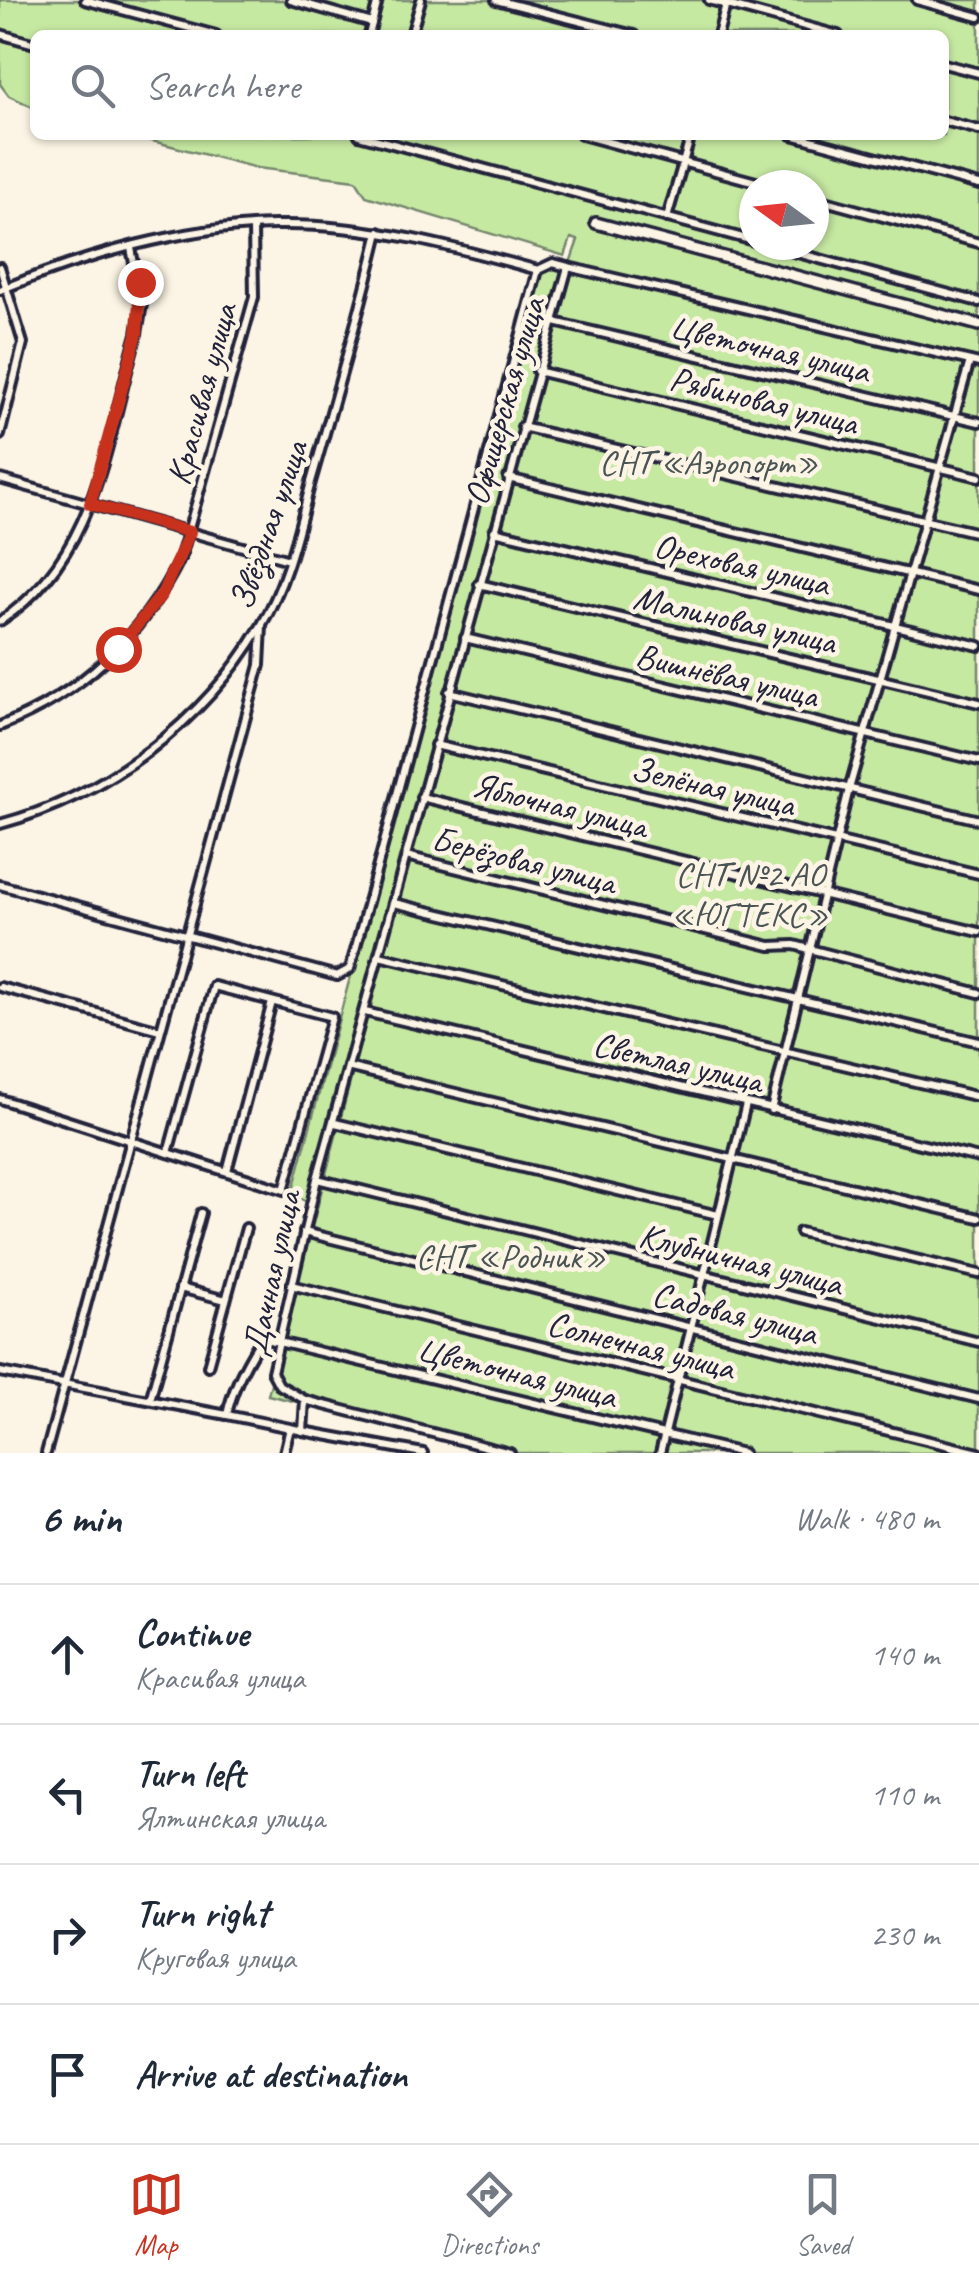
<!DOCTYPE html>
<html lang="en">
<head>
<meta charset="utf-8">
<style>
  :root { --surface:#fff; --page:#f2f2f3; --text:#1f2937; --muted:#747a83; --line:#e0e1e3; --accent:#c8321e }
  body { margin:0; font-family:Caveat,sans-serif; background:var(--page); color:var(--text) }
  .compass { position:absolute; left:739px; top:170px; width:90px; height:90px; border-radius:50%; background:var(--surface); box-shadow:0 2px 8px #0004; rotate:285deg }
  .stop { position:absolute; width:30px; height:30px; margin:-22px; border:8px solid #c8321e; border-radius:50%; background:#fff }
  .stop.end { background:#c8321e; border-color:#fff; box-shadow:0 2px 10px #0008 }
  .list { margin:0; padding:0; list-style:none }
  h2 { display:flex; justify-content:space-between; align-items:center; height:130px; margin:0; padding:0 40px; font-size:42px }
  h2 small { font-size:32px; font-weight:400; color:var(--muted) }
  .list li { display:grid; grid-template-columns:65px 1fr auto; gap:30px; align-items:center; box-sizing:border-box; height:140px; padding:0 40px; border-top:2px solid var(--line) }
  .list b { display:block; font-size:38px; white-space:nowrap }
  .list p { margin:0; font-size:32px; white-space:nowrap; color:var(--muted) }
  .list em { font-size:32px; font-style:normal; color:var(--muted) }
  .icon { flex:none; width:55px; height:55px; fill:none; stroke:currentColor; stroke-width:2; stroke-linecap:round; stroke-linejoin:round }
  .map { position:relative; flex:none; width:979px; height:1453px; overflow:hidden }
  .search { position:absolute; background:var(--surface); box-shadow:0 2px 8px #0004; left:30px; right:30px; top:30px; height:110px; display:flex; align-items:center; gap:25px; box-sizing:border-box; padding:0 35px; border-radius:15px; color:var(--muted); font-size:38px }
  .sheet { height:690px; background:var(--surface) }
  nav { display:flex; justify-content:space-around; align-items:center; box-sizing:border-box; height:140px; border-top:2px solid var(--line); background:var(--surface); font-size:28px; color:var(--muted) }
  nav a { display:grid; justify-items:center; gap:5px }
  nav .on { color:var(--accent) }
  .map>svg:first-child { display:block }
  .green { fill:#c6e9a2; stroke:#74866e; stroke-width:2.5; fill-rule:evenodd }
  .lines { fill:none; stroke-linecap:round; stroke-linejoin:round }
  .street-casing { stroke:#22223b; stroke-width:14 }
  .secondary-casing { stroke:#22223b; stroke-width:16 }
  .street { stroke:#fcf5e5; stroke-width:6 }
  .secondary { stroke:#fcf5e5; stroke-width:9 }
  .route { stroke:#c8321e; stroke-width:12 }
  .labels { text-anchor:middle; stroke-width:9; stroke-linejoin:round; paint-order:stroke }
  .street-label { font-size:35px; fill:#22223b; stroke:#fcf5e5 }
  .park-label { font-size:35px; fill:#4b5455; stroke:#fcf5e5 }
</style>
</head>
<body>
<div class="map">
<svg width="979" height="1453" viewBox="0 0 979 1453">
  <rect width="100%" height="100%" fill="#fcf5e5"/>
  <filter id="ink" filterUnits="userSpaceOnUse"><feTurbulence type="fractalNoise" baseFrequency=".01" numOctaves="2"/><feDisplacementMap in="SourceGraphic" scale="20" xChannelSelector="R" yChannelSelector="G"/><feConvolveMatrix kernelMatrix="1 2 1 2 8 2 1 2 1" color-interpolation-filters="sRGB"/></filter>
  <g filter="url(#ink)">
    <g class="green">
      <path d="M0,0H979V1453H510L268,1395L550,321L578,240L571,238L565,256L366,196L356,180L257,168L129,135H944V35H35V108L9,96L0,84ZM754,185H814V245H754Z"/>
      <polygon points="541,265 563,267 307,1202 292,1194"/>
    </g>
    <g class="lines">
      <defs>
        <g id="street">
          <polyline points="85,0 216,35"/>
          <polyline points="291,0 372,23"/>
          <polyline points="496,0 634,35"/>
          <polyline points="709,0 838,35"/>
          <polyline points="917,0 979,17"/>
          <polyline points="0,34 35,44"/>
          <polyline points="369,35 378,0"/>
          <polyline points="411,35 421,0"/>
          <polyline points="718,35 727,0"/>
          <polyline points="944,64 979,73"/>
          <polyline points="944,121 979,130"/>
          <polyline points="359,135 754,241"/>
          <polyline points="582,135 767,185"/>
          <polyline points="792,135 979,185"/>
          <polyline points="814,198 979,243"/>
          <polyline points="667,218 691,135"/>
          <polyline points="768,245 979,302"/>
          <polyline points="0,267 23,343 0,435"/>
          <path d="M0,290C83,256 184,226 275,225C365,223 451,246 538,270"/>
          <polyline points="550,321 979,422"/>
          <polyline points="537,371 979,477"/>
          <polyline points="522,427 979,533"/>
          <polyline points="508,478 979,590"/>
          <polyline points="0,479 289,560"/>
          <polyline points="494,531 979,646"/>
          <polyline points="479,584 979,703"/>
          <path d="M0,621C97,558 107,437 137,334L142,304L131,248"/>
          <polyline points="465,638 979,761"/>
          <polyline points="449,692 979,820"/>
          <path d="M0,726C82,694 142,635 181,557L254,297L253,227"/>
          <polyline points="435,745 979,874"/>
          <polyline points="421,797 979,932"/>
          <path d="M0,824C108,795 204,722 261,626C287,583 298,531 311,482C335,399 359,316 379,232"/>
          <polyline points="406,856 770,946 794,945 979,993"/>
          <polyline points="0,885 337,976 350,969 538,270 553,263 568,267"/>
          <polyline points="394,903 979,1042"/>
          <polyline points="379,956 979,1097"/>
          <polyline points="0,987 160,1030"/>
          <polyline points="365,1012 979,1158"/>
          <polyline points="351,1068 979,1218"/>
          <polyline points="0,1099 284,1190 332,1017 214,986 168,1153"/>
          <polyline points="771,1110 849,789 970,361"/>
          <polyline points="335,1123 718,1215"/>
          <polyline points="227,1171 272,1002"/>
          <polyline points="317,1179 979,1342"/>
          <polyline points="304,1232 979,1399"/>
          <polyline points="800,1232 979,1274"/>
          <polyline points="291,1285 979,1453"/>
          <polyline points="180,1288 226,1300"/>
          <polyline points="208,1366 246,1228"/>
          <polyline points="0,1372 227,1415"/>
          <polyline points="150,1400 201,1213"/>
          <path d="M290,1428L227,1415C232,1389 246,1363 260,1341L266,1339L743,1453"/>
          <polyline points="303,1431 423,1453"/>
          <polyline points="46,1453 260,665 262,626"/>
          <polyline points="284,1453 290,1428 303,1431 305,1400"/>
          <polyline points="510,1453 305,1400 279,1385 272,1372 317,1179 568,267 979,363"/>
          <polyline points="660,1453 746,1104"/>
        </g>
        <polyline id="secondary" points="596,223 979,325"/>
      </defs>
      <use href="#street" class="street-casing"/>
      <use href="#secondary" class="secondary-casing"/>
      <use href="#street" class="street"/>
      <use href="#secondary" class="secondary"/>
    </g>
  </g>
  <g class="lines" filter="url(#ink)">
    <polyline class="route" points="118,649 162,594 190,532 90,504 137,334 140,282"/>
  </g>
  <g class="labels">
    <g class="street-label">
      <text transform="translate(770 348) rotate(13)" y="12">Цветочная улица</text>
      <text transform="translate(201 394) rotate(-75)" y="12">Красивая улица</text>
      <text transform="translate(764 400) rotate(14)" y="12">Рябиновая улица</text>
      <text transform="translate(504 401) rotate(-74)" y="12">Офицерская улица</text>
      <text transform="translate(268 525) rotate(-71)" y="12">Звёздная улица</text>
      <text transform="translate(742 564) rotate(13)" y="12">Ореховая улица</text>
      <text transform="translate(735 619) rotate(13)" y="12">Малиновая улица</text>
      <text transform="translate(727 675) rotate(13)" y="12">Вишнёвая улица</text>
      <text transform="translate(713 786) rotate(13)" y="12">Зелёная улица</text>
      <text transform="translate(560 805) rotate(14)" y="12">Яблочная улица</text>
      <text transform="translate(524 860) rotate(14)" y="12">Берёзовая улица</text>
      <text transform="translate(678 1062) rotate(13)" y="12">Светлая улица</text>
      <text transform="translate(741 1259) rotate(14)" y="12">Клубничная улица</text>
      <text transform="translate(271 1273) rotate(-78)" y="12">Дачная улица</text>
      <text transform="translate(735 1313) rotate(14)" y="12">Садовая улица</text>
      <text transform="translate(641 1345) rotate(14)" y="12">Солнечная улица</text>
      <text transform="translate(517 1372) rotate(14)" y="12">Цветочная улица</text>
    </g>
    <g class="park-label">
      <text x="709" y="474">СНТ «Аэропорт»</text>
      <text x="750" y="886">СНТ №2 АО<tspan x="750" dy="40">«ЮГТЕКС»</tspan></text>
      <text x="511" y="1268">СНТ «Родник»</text>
    </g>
  </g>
</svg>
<svg class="compass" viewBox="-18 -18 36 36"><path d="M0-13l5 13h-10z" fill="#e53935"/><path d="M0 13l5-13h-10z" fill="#747a83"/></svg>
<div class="stop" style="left:118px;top:649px"></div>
<div class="stop end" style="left:140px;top:282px"></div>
<div class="search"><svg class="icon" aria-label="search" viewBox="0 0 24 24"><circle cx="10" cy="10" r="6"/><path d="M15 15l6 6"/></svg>Search here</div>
</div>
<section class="sheet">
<h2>6 min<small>Walk · 480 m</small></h2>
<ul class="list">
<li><svg class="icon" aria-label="ahead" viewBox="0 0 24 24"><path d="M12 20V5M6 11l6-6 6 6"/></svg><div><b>Continue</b><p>Красивая улица</p></div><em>140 m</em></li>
<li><svg class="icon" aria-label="left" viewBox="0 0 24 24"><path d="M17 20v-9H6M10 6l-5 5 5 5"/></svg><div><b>Turn left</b><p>Ялтинская улица</p></div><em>110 m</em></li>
<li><svg class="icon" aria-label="right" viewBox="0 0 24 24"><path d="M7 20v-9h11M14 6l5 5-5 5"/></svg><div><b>Turn right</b><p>Круговая улица</p></div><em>230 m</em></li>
<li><svg class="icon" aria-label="arrive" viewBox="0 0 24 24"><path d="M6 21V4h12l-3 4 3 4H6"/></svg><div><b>Arrive at destination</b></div></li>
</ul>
</section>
<nav>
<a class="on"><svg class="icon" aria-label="map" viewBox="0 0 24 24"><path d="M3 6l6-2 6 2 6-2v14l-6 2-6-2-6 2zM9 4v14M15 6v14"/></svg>Map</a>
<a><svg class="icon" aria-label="directions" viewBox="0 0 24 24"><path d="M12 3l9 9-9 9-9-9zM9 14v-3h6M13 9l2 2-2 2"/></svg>Directions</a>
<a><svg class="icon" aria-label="saved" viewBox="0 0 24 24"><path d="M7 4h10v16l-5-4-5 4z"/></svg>Saved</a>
</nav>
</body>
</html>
